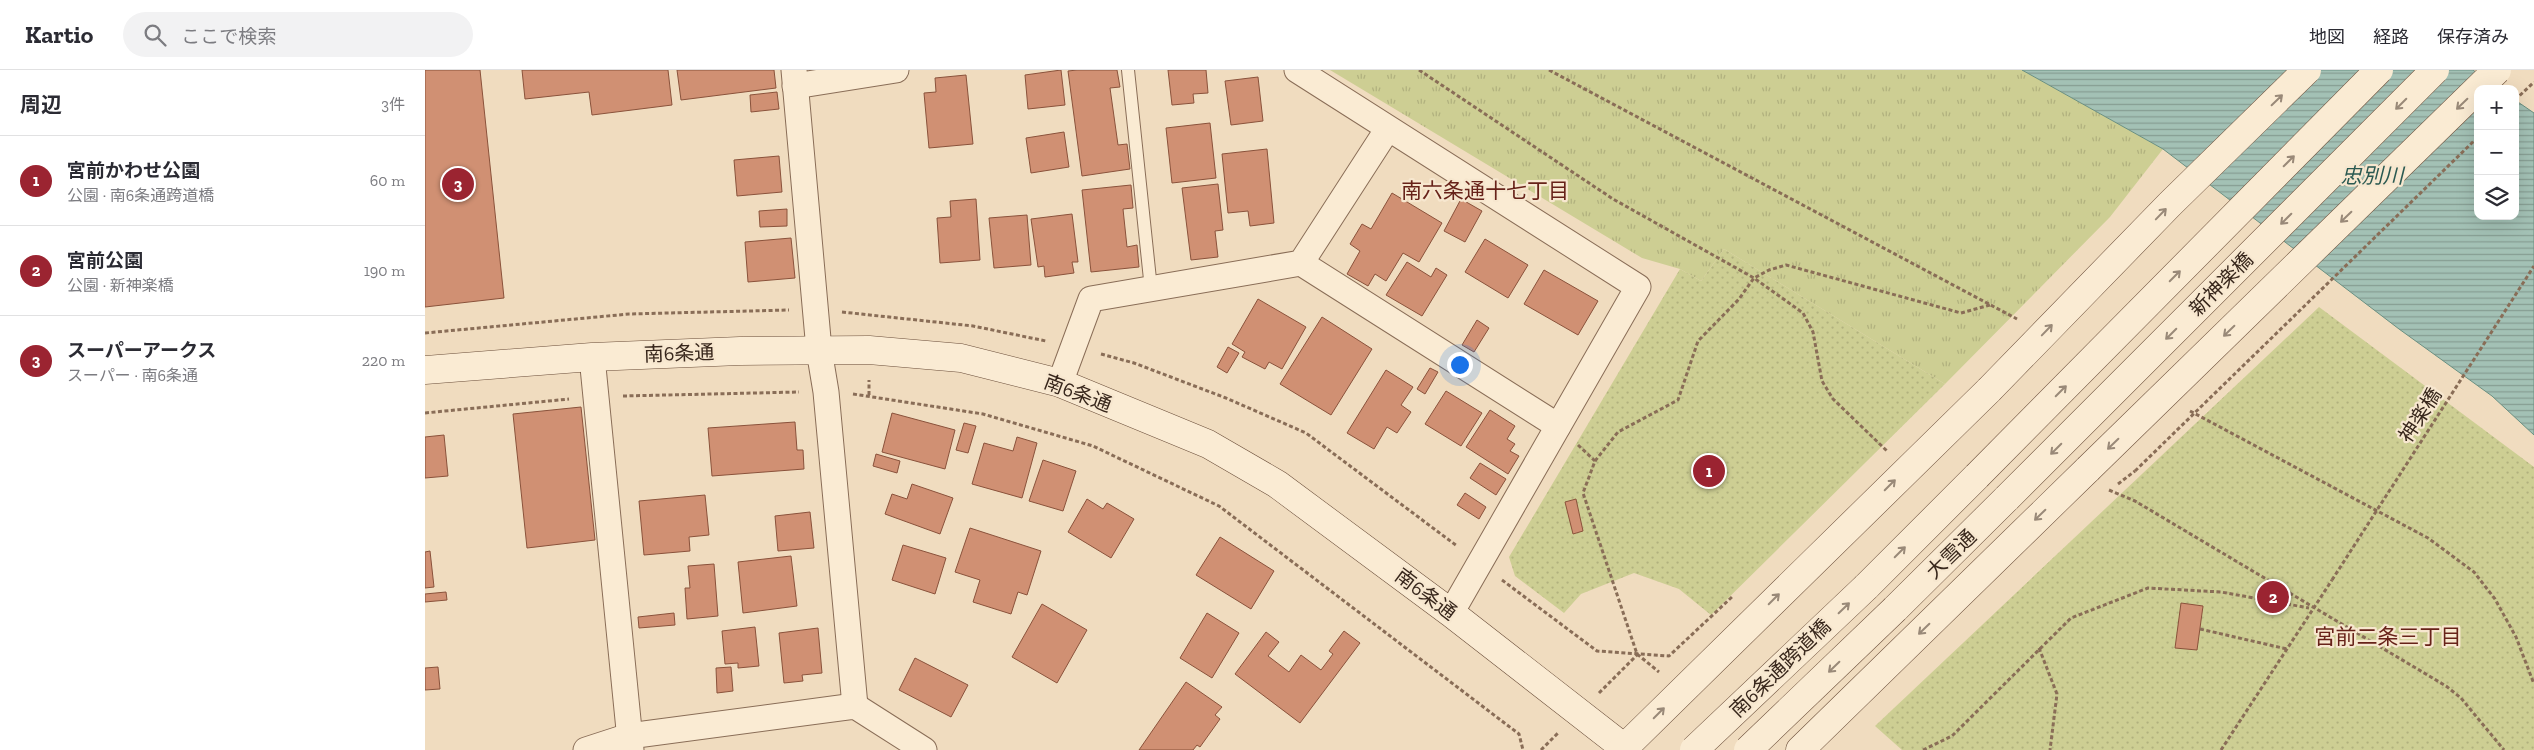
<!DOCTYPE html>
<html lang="ja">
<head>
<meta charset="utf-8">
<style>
  :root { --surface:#fff; --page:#f2f2f3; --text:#2b2b33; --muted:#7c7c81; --line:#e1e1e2; --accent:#9b2431 }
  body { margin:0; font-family:"Zilla Slab","Noto Sans JP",serif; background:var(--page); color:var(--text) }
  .controls { position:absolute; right:15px; top:15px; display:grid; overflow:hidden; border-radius:10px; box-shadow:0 5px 20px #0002 }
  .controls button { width:45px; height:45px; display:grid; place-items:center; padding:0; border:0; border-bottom:1px solid var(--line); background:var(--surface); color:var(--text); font:25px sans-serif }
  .you { position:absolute; left:1034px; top:294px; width:18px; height:18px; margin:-12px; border:4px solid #fff; border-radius:50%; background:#1a73e8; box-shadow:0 0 0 8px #1a73e833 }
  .badge { display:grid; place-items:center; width:32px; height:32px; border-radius:50%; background:var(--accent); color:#fff; font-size:16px; font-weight:700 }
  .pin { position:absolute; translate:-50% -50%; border:2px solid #fff; box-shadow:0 1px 5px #0006 }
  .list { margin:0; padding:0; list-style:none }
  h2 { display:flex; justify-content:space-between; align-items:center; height:65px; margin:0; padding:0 20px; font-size:21px }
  h2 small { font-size:16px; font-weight:400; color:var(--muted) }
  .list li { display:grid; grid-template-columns:32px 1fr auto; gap:15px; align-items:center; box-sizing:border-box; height:90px; padding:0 20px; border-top:1px solid var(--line) }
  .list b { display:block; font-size:19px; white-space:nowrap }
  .list p { margin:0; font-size:16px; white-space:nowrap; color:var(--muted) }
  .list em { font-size:16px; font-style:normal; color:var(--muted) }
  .icon { flex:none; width:28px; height:28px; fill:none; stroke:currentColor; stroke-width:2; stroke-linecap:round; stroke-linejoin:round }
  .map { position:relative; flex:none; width:2109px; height:680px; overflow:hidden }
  header { display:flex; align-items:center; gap:30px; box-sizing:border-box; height:70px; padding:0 25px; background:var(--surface); border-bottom:1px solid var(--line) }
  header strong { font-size:24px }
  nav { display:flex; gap:28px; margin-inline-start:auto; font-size:18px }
  .search { width:350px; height:45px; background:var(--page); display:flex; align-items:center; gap:12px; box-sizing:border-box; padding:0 18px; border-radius:28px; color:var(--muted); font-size:19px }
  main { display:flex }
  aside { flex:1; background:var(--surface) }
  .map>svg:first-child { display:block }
  .grass { fill:url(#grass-tufts) }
  .park { fill:url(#park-dots) }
  .water { fill:url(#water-rules); stroke:#699082 }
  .building { fill:#d09073; stroke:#8a523b }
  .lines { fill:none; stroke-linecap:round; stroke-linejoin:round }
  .lane-casing { stroke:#896d57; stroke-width:14 }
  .street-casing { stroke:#896d57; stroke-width:27 }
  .secondary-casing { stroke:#6b4e3a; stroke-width:29 }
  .path { stroke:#896d57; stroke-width:3; stroke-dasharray:4 2.5; stroke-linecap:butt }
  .lane { stroke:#faebd3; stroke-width:12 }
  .street { stroke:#faebd3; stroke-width:25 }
  .secondary { stroke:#faebd3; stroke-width:28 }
  .secondary-bridge-casing { stroke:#6b4e3a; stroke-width:29; stroke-linecap:butt }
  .path-bridge { stroke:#896d57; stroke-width:3; stroke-dasharray:4 2.5; stroke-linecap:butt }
  .secondary-bridge { stroke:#faebd3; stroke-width:28 }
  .oneway { stroke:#998978 }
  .labels { text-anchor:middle; stroke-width:4.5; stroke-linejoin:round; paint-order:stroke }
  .street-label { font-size:20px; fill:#38271c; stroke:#f7e7cf }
  .water-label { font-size:21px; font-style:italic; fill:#2a5951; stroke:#f7e7cf }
  .neighbourhood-label { font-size:21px; fill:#672219; stroke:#f7e7cf }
</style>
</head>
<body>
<header>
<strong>Kartio</strong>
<div class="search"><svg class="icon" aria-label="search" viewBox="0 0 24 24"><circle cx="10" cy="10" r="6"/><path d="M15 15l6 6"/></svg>ここで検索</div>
<nav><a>地図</a><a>経路</a><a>保存済み</a></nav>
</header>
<main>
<aside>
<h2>周辺<small>3件</small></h2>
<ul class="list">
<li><span class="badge">1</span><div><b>宮前かわせ公園</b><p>公園 · 南6条通跨道橋</p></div><em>60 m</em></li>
<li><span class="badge">2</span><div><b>宮前公園</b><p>公園 · 新神楽橋</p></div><em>190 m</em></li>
<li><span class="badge">3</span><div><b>スーパーアークス</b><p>スーパー · 南6条通</p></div><em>220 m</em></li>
</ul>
</aside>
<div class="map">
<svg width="2109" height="680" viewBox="0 0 2109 680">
  <defs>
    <pattern id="grass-tufts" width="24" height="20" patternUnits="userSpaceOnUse" patternTransform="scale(1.25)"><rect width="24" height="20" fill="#cdce93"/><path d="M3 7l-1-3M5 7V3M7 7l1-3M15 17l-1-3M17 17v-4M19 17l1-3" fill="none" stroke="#b1b17e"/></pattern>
    <pattern id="park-dots" width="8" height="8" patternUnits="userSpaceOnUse" patternTransform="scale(1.25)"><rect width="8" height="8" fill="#cdce93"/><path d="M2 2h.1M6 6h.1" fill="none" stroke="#b1b17e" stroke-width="1.8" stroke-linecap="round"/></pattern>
    <pattern id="water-rules" width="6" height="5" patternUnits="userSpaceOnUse" patternTransform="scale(1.25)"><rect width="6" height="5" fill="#a3c1b5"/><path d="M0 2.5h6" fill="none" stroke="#869d92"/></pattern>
  </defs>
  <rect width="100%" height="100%" fill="#f0dcbf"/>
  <polygon class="grass" points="905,0 1597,0 1738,79 1685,147 1520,314 1299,179 1276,211 1255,199 1217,188"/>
  <g class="park">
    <polygon points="1299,179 1520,314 1286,545 1254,519 1209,503 1156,524 1139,543 1090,506 1084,487 1255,199 1276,211"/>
    <polygon points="1894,237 2109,397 2109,680 1477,680 1450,656"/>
  </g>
  <polygon class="water" points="1597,0 2048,0 2074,19 2053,19 2053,146 2090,146 2090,30 2109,43 2109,365 2067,326 1974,259 1738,79"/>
  <g class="building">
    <polygon points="0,0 55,0 79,228 0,237"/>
    <polygon points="97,0 243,0 247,35 167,45 164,22 100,29"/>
    <polygon points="252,0 349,0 351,18 256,30"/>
    <polygon points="636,0 640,35 603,39 600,5"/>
    <polygon points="652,0 692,0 695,17 685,18 693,75 702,74 705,99 657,106 643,1"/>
    <polygon points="743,0 781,0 783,23 768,24 769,33 747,35"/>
    <polygon points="541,5 548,74 504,78 499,23 511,22 510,8"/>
    <polygon points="833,7 838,51 806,55 800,11"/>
    <polygon points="352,22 354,39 326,42 325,25"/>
    <polygon points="785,53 791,108 747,113 741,58"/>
    <polygon points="639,62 644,97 606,103 601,68"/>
    <polygon points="842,79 849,153 825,156 823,141 803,143 797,84"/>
    <polygon points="354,86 357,122 312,126 309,90"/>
    <polygon points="793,114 798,160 790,161 793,187 766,190 757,118"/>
    <polygon points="706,115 708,138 698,139 702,177 712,175 714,197 666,202 657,120"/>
    <polygon points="967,123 1017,153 994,192 978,183 961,211 950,204 943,216 922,204 935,181 925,174 937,154 946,159"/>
    <polygon points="551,129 555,190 515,193 512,148 526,147 525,131"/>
    <polygon points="1036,129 1057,141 1040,172 1019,161"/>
    <polygon points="362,139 362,156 335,157 334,141"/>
    <polygon points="647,144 653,192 647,192 649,203 620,207 619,196 613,197 606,149"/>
    <polygon points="602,145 606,195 569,198 564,148"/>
    <polygon points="366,168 370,208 323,212 320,172"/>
    <polygon points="1060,169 1103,195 1083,228 1040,202"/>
    <polygon points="982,192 1006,207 1011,198 1022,205 997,246 961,225"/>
    <polygon points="1119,200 1173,231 1153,265 1099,234"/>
    <polygon points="833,229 881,257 857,299 844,292 840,299 817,287 820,282 807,274"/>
    <polygon points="897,247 947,279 906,345 855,314"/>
    <polygon points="1052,250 1064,258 1049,282 1037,275"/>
    <polygon points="803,277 814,283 802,303 792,297"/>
    <polygon points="1005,298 1013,302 1000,324 992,319"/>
    <polygon points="961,300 988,317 976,335 986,342 972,363 962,357 949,379 922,363"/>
    <polygon points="1021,321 1057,343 1036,376 1000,354"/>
    <polygon points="156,337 170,470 102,478 88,344"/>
    <polygon points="1065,340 1090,356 1082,369 1090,374 1085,381 1094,386 1083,404 1041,377"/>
    <polygon points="467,343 530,360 520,399 457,382"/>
    <polygon points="370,352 372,380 378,380 379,399 287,406 283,358"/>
    <polygon points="539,353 551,356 543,383 531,380"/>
    <polygon points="19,365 23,406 0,408 0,367"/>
    <polygon points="592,367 612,373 597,428 547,414 559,373 588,381"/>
    <polygon points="451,384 475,391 472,403 448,396"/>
    <polygon points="618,390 651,401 638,441 604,431"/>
    <polygon points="1055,393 1081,409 1071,425 1045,408"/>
    <polygon points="487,414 528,428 515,464 460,444 467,424 482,429"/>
    <polygon points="1040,423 1061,437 1054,449 1032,435"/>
    <polygon points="280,425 284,465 264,467 265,481 219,485 214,431"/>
    <polygon points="662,429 678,439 682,433 709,449 686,488 643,462"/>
    <polygon points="1151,429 1158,461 1148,464 1140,432"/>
    <polygon points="385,442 389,478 353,481 350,446"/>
    <polygon points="545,458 616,481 602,525 593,522 586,544 548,532 555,510 530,502"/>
    <polygon points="795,467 849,501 826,539 771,505"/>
    <polygon points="478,475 521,488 510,524 467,510"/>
    <polygon points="5,481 9,517 0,518 0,482"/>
    <polygon points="366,486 372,536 318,543 313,492"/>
    <polygon points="289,494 293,546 262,549 260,518 265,518 263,496"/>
    <polygon points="21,522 22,530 0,532 0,524"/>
    <polygon points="1756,533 1778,536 1772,580 1750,578"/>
    <polygon points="617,534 662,560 632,613 587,587"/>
    <polygon points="249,543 250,555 214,558 213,547"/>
    <polygon points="782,543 814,563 787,608 755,588"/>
    <polygon points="330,557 334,596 313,598 313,593 300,594 297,561"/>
    <polygon points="393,558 397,603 377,605 378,611 359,613 354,563"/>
    <polygon points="919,561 935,573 875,653 810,604 841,562 854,572 843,586 864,602 876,585 896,600 908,584 904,581"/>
    <polygon points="490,588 543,615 526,647 474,620"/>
    <polygon points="13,597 15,619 0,620 0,598"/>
    <polygon points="306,597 308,621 292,623 291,598"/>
    <polygon points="761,612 797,637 790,645 795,649 775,677 772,675 768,680 714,680"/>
  </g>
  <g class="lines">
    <defs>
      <polyline id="lane" points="703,0 726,219"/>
      <g id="street">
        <polyline points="369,0 394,280 401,322 430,636"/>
        <polyline points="872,0 1213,217 1026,543"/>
        <polyline points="370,16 471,0"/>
        <polyline points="876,193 1133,356"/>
        <polyline points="167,287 206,680"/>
        <polyline points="635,313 666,229 876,193 962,60"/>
        <polyline points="161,680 204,666 430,636 499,680"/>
      </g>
      <g id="secondary">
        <polyline points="0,300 167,287 315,281 444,280 536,288 635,313 783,374 852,414 1026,543 1202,680"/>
        <polyline points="1441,517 1552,406"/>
        <polyline points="1470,539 1582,428"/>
        <polyline points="1197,680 1564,320"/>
        <polyline points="1375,680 1663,399"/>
      </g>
    </defs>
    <use href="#lane" class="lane-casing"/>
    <use href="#street" class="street-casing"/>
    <use href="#secondary" class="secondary-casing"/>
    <g class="path">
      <polyline points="994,0 1188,129 1329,208 1378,243 1388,262 1397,311 1408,329 1462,381"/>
      <polyline points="1124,0 1592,249"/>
      <polyline points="2090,30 2109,12"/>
      <polyline points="417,242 548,256 621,271"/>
      <polyline points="0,263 204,244 364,240"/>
      <polyline points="676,284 709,293 801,328 881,363 1032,476"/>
      <polyline points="428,324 558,344 668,376 794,436 1094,664 1098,680"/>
      <polyline points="444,325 444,310"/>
      <polyline points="198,326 374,322"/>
      <polyline points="1765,341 2003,468 2049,502 2070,529 2091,567 2109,614"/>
      <polyline points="0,343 144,329"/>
      <polyline points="1153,375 1170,391 1158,423 1212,584 1234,602"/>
      <polyline points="1170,391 1193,362 1253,330 1273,271 1314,229 1329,208 1344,200 1361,195 1536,243 1565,235"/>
      <polyline points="1693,414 1710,401"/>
      <polyline points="1684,420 1710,431 2021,616 2036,628 2079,680"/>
      <polyline points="1077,510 1172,581 1244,586 1308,526"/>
      <polyline points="1775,559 1862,579"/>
      <polyline points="1614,578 1632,624 1625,680"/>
      <polyline points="1174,623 1212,585"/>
      <polyline points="1116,680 1134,662"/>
      <polyline points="1498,680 1527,666 1646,548 1723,518 1796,522 1884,538"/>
      <polyline points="1796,680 1907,510"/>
    </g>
    <use href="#lane" class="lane"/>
    <use href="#street" class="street"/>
    <use href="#secondary" class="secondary"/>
    <defs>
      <g id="secondary-bridge">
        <polyline points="1564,320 1745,134 1882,0"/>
        <polyline points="1663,399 2072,0"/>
        <polyline points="1552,406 1954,0"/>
        <polyline points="1582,428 2010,0"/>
        <polyline points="1269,680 1441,517"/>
        <polyline points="1323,680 1470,539"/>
      </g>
    </defs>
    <use href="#secondary-bridge" class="secondary-bridge-casing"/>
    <g class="path-bridge">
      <polyline points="1710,401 2053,67"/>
      <polyline points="1907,510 2109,196"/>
    </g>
    <use href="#secondary-bridge" class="secondary-bridge"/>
  </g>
  <defs><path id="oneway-shaft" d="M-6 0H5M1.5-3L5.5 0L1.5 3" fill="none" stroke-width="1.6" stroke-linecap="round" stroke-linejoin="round" transform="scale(1.25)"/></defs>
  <g class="oneway">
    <use href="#oneway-shaft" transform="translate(1852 30) rotate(-44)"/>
    <use href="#oneway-shaft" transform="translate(1976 34) rotate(135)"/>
    <use href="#oneway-shaft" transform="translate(2037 34) rotate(136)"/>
    <use href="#oneway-shaft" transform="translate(1864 91) rotate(-45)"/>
    <use href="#oneway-shaft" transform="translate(1736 144) rotate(-46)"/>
    <use href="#oneway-shaft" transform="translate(1921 147) rotate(136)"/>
    <use href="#oneway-shaft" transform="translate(1861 149) rotate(135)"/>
    <use href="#oneway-shaft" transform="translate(1750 206) rotate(-45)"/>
    <use href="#oneway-shaft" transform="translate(1622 260) rotate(-46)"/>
    <use href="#oneway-shaft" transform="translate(1804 261) rotate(136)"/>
    <use href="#oneway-shaft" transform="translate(1746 264) rotate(135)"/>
    <use href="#oneway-shaft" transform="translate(1636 321) rotate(-45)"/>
    <use href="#oneway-shaft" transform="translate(1688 374) rotate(136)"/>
    <use href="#oneway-shaft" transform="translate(1631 379) rotate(135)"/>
    <use href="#oneway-shaft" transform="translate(1465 415) rotate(-45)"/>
    <use href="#oneway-shaft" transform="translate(1615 445) rotate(136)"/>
    <use href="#oneway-shaft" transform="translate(1475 482) rotate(-45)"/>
    <use href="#oneway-shaft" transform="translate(1349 529) rotate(-45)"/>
    <use href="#oneway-shaft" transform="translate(1419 538) rotate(-44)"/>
    <use href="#oneway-shaft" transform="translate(1499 559) rotate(136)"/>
    <use href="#oneway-shaft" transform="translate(1409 597) rotate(136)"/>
    <use href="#oneway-shaft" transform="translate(1234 643) rotate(-45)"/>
  </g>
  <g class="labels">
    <g class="street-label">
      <text transform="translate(1796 214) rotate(-45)" y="7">新神楽橋</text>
      <text transform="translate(254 283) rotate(-2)" y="7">南6条通</text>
      <text transform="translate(653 323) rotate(21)" y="7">南6条通</text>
      <text transform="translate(1995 345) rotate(-57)" y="7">神楽橋</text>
      <text transform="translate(1526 484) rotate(-44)" y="7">大雪通</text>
      <text transform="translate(1001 524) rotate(37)" y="7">南6条通</text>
      <text transform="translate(1355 598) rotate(-44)" y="7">南6条通跨道橋</text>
    </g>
    <g class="water-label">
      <text x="1947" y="113">忠別川</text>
    </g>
    <g class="neighbourhood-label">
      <text x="1060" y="128">南六条通十七丁目</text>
      <text x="1963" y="574">宮前二条三丁目</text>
    </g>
  </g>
</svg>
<div class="controls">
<button>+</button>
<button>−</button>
<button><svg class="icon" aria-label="layers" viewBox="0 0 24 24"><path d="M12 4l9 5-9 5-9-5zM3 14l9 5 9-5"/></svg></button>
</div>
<div class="you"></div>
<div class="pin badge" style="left:1284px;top:401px">1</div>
<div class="pin badge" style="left:1848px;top:527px">2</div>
<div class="pin badge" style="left:33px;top:114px">3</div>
</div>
</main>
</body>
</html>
